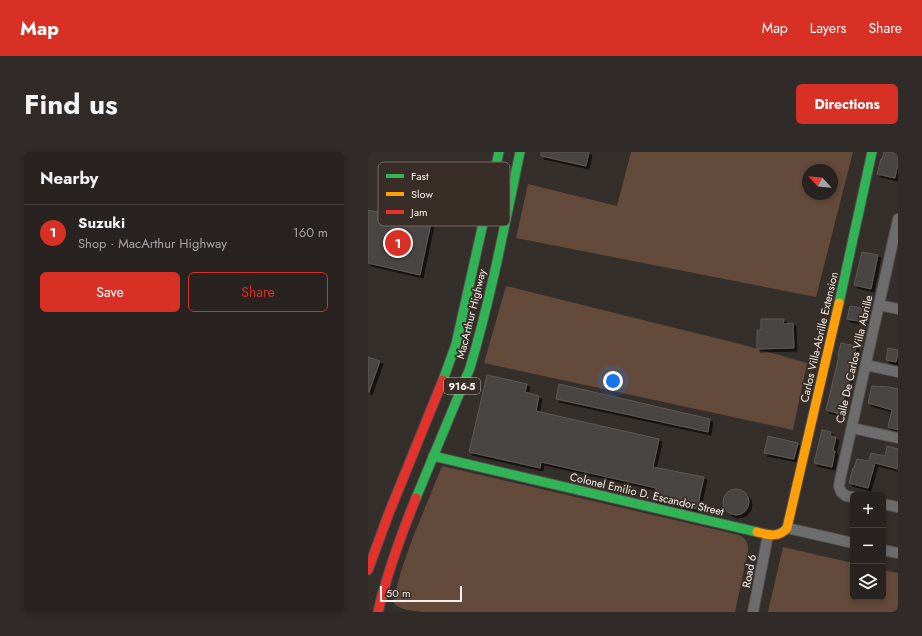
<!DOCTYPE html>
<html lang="en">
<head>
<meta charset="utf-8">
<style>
  :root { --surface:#282320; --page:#302b29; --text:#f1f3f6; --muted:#a5a4a5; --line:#44403e; --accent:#d93025 }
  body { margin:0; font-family:Jost,sans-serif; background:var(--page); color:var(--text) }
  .controls { position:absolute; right:12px; bottom:12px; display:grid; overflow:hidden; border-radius:6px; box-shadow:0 2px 6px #0003 }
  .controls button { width:36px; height:36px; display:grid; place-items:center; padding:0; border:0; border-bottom:1px solid var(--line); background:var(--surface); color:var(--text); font:20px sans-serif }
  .compass { position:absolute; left:434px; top:12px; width:36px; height:36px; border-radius:50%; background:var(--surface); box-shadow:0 2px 6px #0003; rotate:296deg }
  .scale { position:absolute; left:12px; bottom:10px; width:82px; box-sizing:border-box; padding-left:4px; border:2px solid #f7efeb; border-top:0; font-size:11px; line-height:14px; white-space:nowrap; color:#f7efeb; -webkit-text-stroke:3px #392e27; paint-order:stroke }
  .you { position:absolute; left:245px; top:229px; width:14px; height:14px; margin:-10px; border:3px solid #fff; border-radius:50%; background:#1a73e8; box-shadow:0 0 0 6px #1a73e833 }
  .badge { display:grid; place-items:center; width:26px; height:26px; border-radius:50%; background:var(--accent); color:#fff; font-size:13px; font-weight:700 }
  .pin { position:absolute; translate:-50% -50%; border:2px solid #fff; box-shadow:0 1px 4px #0006 }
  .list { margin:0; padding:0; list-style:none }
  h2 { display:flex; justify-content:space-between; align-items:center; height:52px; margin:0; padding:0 16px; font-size:17px }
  h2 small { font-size:13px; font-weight:400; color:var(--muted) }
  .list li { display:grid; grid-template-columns:26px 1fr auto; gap:12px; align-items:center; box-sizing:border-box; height:56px; padding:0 16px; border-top:1px solid var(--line) }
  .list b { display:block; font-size:15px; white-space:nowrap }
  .list p { margin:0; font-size:13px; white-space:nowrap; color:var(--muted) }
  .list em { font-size:13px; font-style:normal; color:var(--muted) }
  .actions { display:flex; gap:8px; padding:12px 16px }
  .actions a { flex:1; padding:9px 0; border:1px solid var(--accent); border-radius:6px; text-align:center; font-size:14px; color:var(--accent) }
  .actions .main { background:var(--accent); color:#fff }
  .icon { flex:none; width:22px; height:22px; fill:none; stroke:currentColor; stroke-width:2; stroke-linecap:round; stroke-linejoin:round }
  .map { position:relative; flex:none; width:530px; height:460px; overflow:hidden; border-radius:6px }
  header { display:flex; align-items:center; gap:24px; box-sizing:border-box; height:56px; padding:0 20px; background:var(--accent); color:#fff }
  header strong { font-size:19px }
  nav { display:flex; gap:22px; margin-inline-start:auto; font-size:14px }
  .intro { display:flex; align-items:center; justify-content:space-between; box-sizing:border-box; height:96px; padding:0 24px }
  h1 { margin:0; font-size:28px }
  .button { padding:10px 18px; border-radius:6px; background:var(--accent); color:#fff; font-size:14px; font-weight:700 }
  main { display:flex; gap:24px; padding:0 24px }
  aside { flex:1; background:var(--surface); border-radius:6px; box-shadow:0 2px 6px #0003 }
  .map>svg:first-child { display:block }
  .green { fill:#634a3b; fill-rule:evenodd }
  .building { fill:#4a4542; stroke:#5d5854; filter:url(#shadow) }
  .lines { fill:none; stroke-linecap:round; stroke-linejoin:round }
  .street-casing { stroke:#534e4b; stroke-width:12 }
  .fast-casing { stroke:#534e4b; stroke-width:11 }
  .slow-casing { stroke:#534e4b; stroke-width:11 }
  .jam-casing { stroke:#534e4b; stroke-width:11 }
  .street { stroke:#6d6d6e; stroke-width:10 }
  .fast { stroke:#30b455; stroke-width:9 }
  .slow { stroke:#ff9f0a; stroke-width:9 }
  .jam { stroke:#e5322d; stroke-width:9 }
  .labels { text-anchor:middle; stroke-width:3.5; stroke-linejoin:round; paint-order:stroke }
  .shield { fill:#392e27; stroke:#beb5b0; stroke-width:1 }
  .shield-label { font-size:10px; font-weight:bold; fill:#f7efeb }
  .street-label { font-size:11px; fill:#f7efeb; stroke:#392e27 }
  .key { fill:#392e27; stroke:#726862; stroke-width:1 }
  .key-label { font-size:11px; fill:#f7efeb }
</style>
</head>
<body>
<header>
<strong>Map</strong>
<nav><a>Map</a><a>Layers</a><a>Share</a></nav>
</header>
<div class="intro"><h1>Find us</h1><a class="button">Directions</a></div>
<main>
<aside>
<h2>Nearby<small></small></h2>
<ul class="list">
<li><span class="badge">1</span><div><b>Suzuki</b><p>Shop · MacArthur Highway</p></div><em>160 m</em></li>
</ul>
<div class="actions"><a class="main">Save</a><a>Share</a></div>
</aside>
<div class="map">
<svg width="530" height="460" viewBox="0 0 530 460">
  <defs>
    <filter id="shadow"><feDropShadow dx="3" dy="3" stdDeviation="0" flood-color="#0009"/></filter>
  </defs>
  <rect width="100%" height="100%" fill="#352f2b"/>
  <g class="green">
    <path d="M263,0H485L448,145L148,86L160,32L249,54ZM440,18H464V42H440Z"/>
    <polygon points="138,134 372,192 439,211 425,278 116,211"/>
    <path d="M74,314L371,383C379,387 380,391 380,399L367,460H54C43,458 32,459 25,450L33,419L45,385Z"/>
    <polygon points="415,395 485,411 485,445 515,445 515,418 530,421 530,460 400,460"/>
  </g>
  <g class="building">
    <polygon points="173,0 221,0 218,14 173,4"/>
    <polygon points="516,0 530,0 530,11 527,26 509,22 513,7 514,7"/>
    <polygon points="0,58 63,71 52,123 0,111"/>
    <polygon points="494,100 510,103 503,137 486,133"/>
    <polygon points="482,154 498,157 495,170 479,167"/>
    <polygon points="393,167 416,167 415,172 425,171 426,196 389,197 389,178 393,178"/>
    <polygon points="473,191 488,194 482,227 481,227 477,244 476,244 472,262 458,258 471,204 470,203"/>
    <polygon points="520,196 530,198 530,203 528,210 518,208"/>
    <polygon points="0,205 12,209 1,240 0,240"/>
    <polygon points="119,223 159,232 157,240 171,244 168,259 291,287 285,315 336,325 329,357 286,347 288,336 173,310 172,316 101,300"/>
    <polygon points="191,232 342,267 340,280 188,247"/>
    <polygon points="504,234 521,235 530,237 530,278 520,275 524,258 500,251"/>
    <polygon points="454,278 463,280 462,284 468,285 465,299 467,299 464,315 446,311"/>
    <polygon points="400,284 430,291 426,307 396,301"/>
    <polygon points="519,294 530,297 530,317 507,311 500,336 481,331 485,316 486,316 489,307 501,309 503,301 517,304"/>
    <circle cx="368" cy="350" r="13"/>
  </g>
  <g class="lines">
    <defs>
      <g id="street">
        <polyline points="511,153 530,157"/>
        <polyline points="498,213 530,220"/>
        <polyline points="484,276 530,286"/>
        <polyline points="485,345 478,344 473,340 471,334 472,328 530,67"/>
        <polyline points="515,352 530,355"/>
        <polyline points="419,376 485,391"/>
        <polyline points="515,398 530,401"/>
        <polyline points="385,460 400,383"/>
      </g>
      <g id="fast">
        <polyline points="471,151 504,0"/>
        <polyline points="75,228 88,192 131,0"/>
        <polyline points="65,304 389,380"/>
        <path d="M48,346L102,216C123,145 137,72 152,0"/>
      </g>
      <path id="slow" d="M389,380C400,383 411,386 419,376L471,151"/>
      <g id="jam">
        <polyline points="0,418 21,361 75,228"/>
        <path d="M10,460C19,421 33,383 48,346"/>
      </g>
    </defs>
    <use href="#street" class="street-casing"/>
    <use href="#fast" class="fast-casing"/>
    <use href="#slow" class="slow-casing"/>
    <use href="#jam" class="jam-casing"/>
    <use href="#street" class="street"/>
    <use href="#fast" class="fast"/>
    <use href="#slow" class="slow"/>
    <use href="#jam" class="jam"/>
  </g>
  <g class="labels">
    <rect class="shield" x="76" y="226" width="36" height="16" rx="3"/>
    <g class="shield-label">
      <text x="94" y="238">916-5</text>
    </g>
    <g class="street-label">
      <text transform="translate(103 162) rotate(-76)" y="4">MacArthur Highway</text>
      <text transform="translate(451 185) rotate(-77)" y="4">Carlos Villa-Abrille Extension</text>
      <text transform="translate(486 207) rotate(-77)" y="4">Calle De Carlos Villa Abrille</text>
      <text transform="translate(279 342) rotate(13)" y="4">Colonel Emilio D. Escandor Street</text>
      <text transform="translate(381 419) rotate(-79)" y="4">Road 6</text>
    </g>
  </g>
  <rect x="10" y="10" width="132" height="64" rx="6" class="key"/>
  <rect x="18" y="22" width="18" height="4" fill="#30b455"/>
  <rect x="18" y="40" width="18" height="4" fill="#ff9f0a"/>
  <rect x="18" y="58" width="18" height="4" fill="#e5322d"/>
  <g class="key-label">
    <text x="43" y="28">Fast</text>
    <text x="43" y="46">Slow</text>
    <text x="43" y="64">Jam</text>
  </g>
</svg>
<div class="controls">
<button>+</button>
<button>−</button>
<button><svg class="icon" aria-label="layers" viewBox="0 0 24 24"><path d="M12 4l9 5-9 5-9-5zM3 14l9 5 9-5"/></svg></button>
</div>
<svg class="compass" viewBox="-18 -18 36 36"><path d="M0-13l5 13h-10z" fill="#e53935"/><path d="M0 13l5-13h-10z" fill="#a5a4a5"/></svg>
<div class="scale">50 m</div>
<div class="you"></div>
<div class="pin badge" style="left:30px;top:91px">1</div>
</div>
</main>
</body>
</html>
